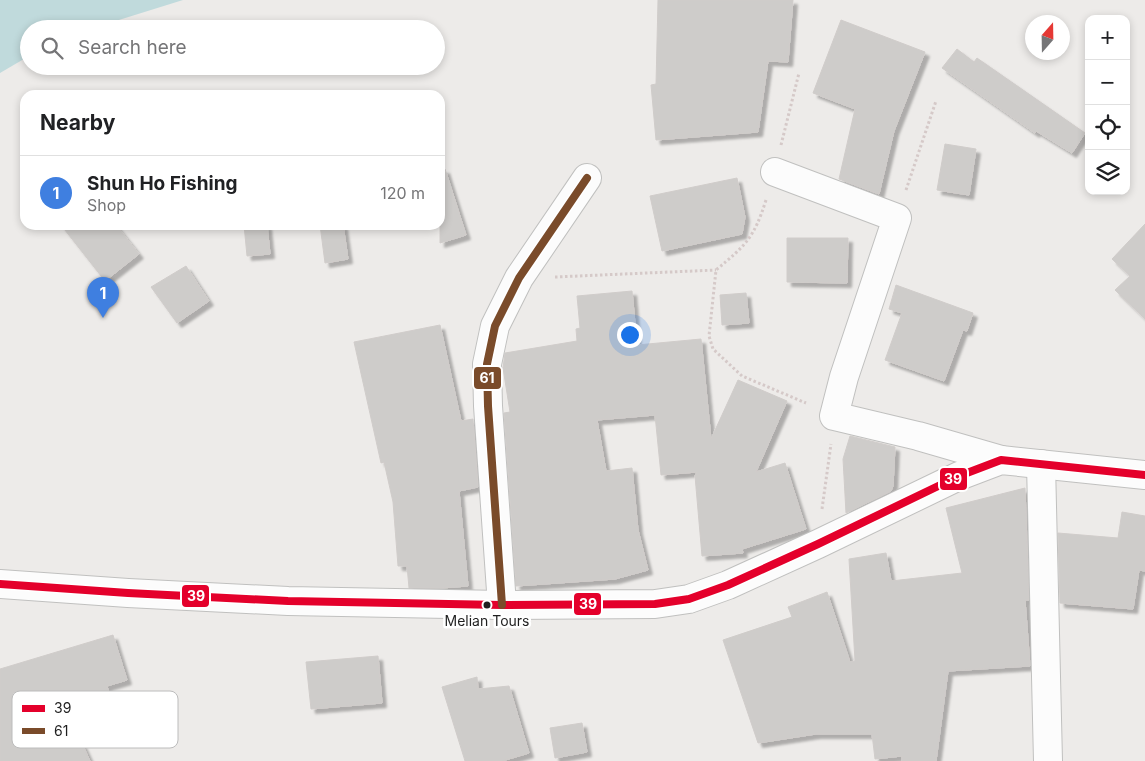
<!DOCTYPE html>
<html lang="en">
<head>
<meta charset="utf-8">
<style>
  :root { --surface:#fff; --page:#f6f6f6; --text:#202124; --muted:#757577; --line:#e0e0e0; --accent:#676666 }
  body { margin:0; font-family:Inter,sans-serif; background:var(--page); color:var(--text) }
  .controls { position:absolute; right:15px; top:15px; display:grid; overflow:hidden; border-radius:10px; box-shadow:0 2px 8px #0003 }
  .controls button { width:45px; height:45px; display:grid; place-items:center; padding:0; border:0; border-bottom:1px solid var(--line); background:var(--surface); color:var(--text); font:25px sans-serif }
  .compass { position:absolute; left:1025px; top:15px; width:45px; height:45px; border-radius:50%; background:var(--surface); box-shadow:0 2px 8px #0003; rotate:20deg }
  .you { position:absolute; left:629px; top:334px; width:18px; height:18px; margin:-12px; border:4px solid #fff; border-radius:50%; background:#1a73e8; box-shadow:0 0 0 8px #1a73e833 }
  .badge { display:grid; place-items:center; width:32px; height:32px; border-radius:50%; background:var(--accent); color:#fff; font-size:16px; font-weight:700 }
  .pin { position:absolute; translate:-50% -41px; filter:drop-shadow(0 1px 2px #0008) }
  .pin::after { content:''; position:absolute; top:26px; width:18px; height:15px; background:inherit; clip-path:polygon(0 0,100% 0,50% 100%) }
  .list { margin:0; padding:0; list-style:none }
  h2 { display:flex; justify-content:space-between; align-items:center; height:65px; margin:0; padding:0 20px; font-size:21px }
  h2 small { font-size:16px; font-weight:400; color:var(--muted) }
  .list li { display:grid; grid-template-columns:32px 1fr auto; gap:15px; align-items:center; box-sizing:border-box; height:75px; padding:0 20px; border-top:1px solid var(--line) }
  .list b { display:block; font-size:19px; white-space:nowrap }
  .list p { margin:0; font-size:16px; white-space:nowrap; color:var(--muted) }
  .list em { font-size:16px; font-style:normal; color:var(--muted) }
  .icon { flex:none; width:28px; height:28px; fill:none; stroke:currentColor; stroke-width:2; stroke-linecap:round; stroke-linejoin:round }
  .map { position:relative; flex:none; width:1145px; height:761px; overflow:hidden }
  .search { position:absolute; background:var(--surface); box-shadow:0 2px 8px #0003; left:20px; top:20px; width:425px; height:55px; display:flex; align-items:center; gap:12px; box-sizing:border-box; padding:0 18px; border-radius:28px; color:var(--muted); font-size:19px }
  .panel { position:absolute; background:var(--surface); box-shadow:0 2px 8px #0003; left:20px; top:90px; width:425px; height:140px; border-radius:15px }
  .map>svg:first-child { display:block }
  .water { fill:#c0dadc }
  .building { fill:#ceccca; stroke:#d0ccca; filter:url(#shadow) }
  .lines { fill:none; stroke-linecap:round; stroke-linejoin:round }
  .minor-casing { stroke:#c0c0bf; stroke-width:30 }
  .path { stroke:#d5c9c8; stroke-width:3; stroke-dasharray:2.5 2.5; stroke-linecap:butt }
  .minor { stroke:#fcfcfc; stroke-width:28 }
  .bus-1-casing { stroke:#fff; stroke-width:11 }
  .bus-2-casing { stroke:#fff; stroke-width:11 }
  .bus-1 { stroke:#e4002b; stroke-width:8 }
  .bus-2 { stroke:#7a4b2a; stroke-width:8 }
  .bus-dot { fill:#1f1f1f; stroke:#fff; stroke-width:2 }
  .labels { text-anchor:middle; stroke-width:5; stroke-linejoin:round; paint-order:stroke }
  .bus-label { font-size:14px; fill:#1f1f1f; stroke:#fff }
  .key { fill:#fff; stroke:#bcbcbc; stroke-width:1 }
  .key-label { font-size:14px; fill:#1f1f1f }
  .line-badge { stroke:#fff; stroke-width:2 }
  .badge-label { font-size:14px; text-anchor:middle; font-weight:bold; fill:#fff }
</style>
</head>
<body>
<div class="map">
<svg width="1145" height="761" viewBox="0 0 1145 761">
  <defs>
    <filter id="shadow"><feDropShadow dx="4.5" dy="4.5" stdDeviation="1" flood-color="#0004"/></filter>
  </defs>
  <rect width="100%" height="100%" fill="#edebe9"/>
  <polygon class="water" points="0,0 183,0 90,29 29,29 29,56 0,73"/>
  <g class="building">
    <polygon points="658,0 793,0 788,62 768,61 758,132 656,140 651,85 656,84"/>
    <polygon points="841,20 925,52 894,131 879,194 839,179 855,109 813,93"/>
    <polygon points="957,49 974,62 977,58 1085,133 1072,153 1036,131 1035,133 942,68"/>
    <polygon points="945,144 976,149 969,195 937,190"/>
    <polygon points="445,169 466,235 440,243 440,170"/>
    <polygon points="737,178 745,217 742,234 662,251 650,196"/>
    <polygon points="1145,224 1145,319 1115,290 1130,276 1112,259"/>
    <polygon points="61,225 116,225 139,254 105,281"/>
    <polygon points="244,225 267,225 270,254 247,256"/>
    <polygon points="320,225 343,225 348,259 325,263"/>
    <polygon points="787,238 848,238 847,283 787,282"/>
    <polygon points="186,266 209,301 177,323 151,287"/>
    <polygon points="896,285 973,313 967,331 963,330 944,381 885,360 902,313 889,309"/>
    <polygon points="632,291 637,345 701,339 711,439 738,380 787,401 756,472 785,463 806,529 742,549 743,553 702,556 695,476 697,472 661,475 655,415 597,420 606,471 632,468 638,530 648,570 615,579 516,586 504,413 510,412 503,368 505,353 577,341 576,329 580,328 577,296"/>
    <polygon points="746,293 749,323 722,325 720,295"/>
    <polygon points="440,325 461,421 473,419 478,487 459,491 468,586 442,588 409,588 407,566 398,566 393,502 384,462 381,463 354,342"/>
    <polygon points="850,436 895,447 893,486 891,491 846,513 843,459"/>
    <polygon points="1025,488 1029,600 1025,600 1030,666 948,671 936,761 902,761 902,756 875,759 872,734 816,734 758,743 723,640 792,617 788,607 827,592 850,662 855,661 849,559 886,553 891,581 962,573 946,508"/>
    <polygon points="1122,512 1145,516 1145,571 1139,570 1133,609 1060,603 1058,533 1118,538"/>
    <polygon points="113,635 127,680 107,686 110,696 66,709 90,761 0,761 0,669"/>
    <polygon points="378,656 382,703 311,709 306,662"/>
    <polygon points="477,677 478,689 509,686 529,753 502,761 465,761 442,687"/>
    <polygon points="582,723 587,752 555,758 550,728"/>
  </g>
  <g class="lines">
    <defs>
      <g id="minor">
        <polyline points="775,172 897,218 844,377 834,416 918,436 1001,460"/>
        <polyline points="1041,464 1048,761"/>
        <polyline points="0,584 128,593 288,601 502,605 655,604 689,599 728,585 818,544 959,476 1001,460 1145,475"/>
        <polyline points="502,605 488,406 487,364 495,326 519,278 587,178"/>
      </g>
    </defs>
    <use href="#minor" class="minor-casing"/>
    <g class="path">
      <polyline points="781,145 799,73"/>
      <polyline points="906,190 936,101"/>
      <path d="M766,200C754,238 746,245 716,270L709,336L713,349L742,376L806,403"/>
      <polyline points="555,277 716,270"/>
      <polyline points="822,509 831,444"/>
    </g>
    <use href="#minor" class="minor"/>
    <defs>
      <polyline id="bus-1" points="0,584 128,593 288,601 502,605 655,604 689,599 728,585 818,544 959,476 1001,460 1145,475"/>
      <polyline id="bus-2" points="502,605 488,406 487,364 495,326 519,278 587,178"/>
    </defs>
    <use href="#bus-1" class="bus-1-casing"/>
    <use href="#bus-2" class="bus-2-casing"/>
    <use href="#bus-1" class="bus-1"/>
    <use href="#bus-2" class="bus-2"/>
  </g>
  <circle class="bus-dot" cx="487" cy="605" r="4.5"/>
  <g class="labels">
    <g class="bus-label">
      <text x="487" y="626">Melian Tours</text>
    </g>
  </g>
  <rect x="12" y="691" width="166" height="57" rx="8" class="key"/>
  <rect x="22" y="705" width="23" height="7" fill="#e4002b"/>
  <rect x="22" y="728" width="23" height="6" fill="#7a4b2a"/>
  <g class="key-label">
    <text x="54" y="713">39</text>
    <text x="54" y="736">61</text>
  </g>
  <g class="line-badge">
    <rect x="473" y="366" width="29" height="24" rx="5" fill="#7a4b2a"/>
    <rect x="939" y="467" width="29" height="24" rx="5" fill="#e4002b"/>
    <rect x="181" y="584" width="29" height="24" rx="5" fill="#e4002b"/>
    <rect x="573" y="592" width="29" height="24" rx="5" fill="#e4002b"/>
  </g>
  <g class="badge-label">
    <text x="487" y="383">61</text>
    <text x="953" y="484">39</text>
    <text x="196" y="601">39</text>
    <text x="588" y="609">39</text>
  </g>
</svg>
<div class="controls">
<button>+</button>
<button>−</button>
<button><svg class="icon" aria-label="locate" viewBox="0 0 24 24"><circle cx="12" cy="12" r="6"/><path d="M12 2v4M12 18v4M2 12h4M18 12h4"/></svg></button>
<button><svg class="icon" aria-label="layers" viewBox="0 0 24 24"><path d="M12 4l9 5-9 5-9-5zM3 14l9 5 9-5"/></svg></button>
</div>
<svg class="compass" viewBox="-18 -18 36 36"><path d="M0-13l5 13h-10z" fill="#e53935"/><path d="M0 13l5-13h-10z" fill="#757577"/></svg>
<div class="you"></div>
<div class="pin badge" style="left:103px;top:318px;background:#3f7fe0">1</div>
<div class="search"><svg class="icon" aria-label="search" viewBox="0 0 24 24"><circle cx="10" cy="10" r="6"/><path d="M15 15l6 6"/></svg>Search here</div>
<section class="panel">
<h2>Nearby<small></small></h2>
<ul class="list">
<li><span class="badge" style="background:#3f7fe0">1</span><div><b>Shun Ho Fishing</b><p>Shop</p></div><em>120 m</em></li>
</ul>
</section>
</div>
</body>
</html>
